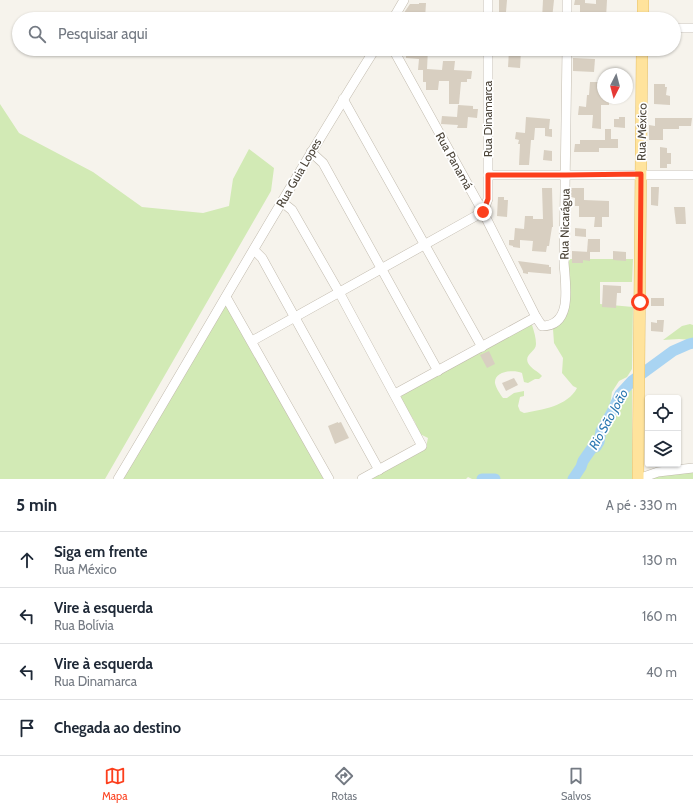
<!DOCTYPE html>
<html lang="pt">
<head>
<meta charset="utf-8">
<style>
  :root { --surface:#fff; --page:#f6f6f7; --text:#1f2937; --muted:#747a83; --line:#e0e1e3; --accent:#fc3f1d }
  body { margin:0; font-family:Cabin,sans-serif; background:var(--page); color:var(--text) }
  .controls { position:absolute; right:12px; bottom:12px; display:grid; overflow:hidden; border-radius:4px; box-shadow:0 1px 3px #0004 }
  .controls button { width:36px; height:36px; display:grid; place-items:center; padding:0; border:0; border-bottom:1px solid var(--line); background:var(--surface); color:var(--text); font:20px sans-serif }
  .compass { position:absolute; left:597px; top:68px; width:36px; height:36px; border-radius:50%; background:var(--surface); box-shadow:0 1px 3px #0004; rotate:186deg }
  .stop { position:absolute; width:12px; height:12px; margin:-9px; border:3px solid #fc3f1d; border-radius:50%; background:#fff }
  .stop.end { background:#fc3f1d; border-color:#fff; box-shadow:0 1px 4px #0008 }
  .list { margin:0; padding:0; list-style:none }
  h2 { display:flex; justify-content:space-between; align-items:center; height:52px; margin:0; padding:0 16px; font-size:17px }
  h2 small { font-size:13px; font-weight:400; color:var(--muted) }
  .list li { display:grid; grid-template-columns:26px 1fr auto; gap:12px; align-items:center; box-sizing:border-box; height:56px; padding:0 16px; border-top:1px solid var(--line) }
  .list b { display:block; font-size:15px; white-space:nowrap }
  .list p { margin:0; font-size:13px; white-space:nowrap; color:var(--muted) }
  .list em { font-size:13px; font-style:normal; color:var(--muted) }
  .icon { flex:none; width:22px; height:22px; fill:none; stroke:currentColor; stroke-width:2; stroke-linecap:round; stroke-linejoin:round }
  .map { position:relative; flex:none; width:693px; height:479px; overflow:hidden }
  .search { position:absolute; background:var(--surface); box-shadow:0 1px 3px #0004; left:12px; right:12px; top:12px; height:44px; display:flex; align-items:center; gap:10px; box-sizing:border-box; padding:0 14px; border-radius:22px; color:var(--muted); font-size:15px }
  .sheet { height:276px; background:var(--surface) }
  nav { display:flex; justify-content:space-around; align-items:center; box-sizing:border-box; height:56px; border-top:1px solid var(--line); background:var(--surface); font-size:11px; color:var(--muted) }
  nav a { display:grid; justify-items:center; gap:2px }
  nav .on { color:var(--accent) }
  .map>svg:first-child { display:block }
  .green { fill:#d2eab5 }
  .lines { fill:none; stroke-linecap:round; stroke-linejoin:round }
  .river { stroke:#a9d4f2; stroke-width:11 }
  .building { fill:#d8cfc1 }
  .minor-casing { stroke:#c2bbae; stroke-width:10 }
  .major-casing { stroke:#e6c16a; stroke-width:12 }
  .minor { stroke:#fff; stroke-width:9 }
  .major { stroke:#ffe39c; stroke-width:11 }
  .route { stroke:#fc3f1d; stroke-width:5 }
  .labels { text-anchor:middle; stroke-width:3.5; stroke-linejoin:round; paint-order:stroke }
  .street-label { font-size:12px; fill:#4b4439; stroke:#fff }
  .water-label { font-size:13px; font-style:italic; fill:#2e7ab2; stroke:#fff }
</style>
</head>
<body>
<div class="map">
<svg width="693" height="479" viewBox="0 0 693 479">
  <rect width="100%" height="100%" fill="#f6f3ec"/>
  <g class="green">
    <polygon points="0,104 19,133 93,172 142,207 203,213 229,206 233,179 249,149 274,168 271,191 105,479 0,479"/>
    <path d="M568,259H633L632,282H600V304L633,307L632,369L627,377L619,381L612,392L610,406L598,434L596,442L590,447L576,467L586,461L601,443L605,428L616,417L617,409L624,395L632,389V479H472L468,477L466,479H367L426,447L428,438L420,434L418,430L415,422L402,401L401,397L403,393L528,323L532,325C534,331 536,338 536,344C536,352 524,354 528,363C531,369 538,371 542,376L539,379H535L528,383L524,382L522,373C514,369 494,371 495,383C496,388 500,394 503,398H507L514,393L524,391V396L520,397L518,406L520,411L524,413C541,410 568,406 577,388L573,386L562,373L563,358L554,343L553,329L566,316L568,310Z"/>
    <polygon points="225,305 229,307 324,479 122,479"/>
    <polygon points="690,324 693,325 693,340 679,339 663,340 682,326"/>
    <polygon points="688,471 693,472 693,479 646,479 664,475 676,475"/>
  </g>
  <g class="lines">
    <g class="river">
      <polyline points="482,479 495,479"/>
      <polyline points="573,479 581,467 583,461 592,448 596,447 599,442 601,431 612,412 620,394 632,381 673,351 689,344 693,343"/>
    </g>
  </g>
  <g class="building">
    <polygon points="499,0 507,0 506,12 499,12"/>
    <polygon points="543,0 554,0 552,19 542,19"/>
    <polygon points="575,0 585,0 585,3 596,4 596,0 607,0 606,18 586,18 587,14 580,14 580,5 574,5"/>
    <polygon points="419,3 426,3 425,19 401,17 410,4 419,4"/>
    <polygon points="406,49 428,49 427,69 442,70 443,61 455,61 454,70 472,71 471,79 467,79 467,82 461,82 459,104 449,104 449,81 439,81 438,90 426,90 426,82 423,82 423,70 418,70 419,59 406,58"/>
    <polygon points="509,50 521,51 520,68 508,67"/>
    <polygon points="573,58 595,59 594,72 573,71"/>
    <polygon points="590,82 601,82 600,96 603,96 603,98 609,98 609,105 601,105 601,129 592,128 593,115 578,115 579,106 586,107 587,95 589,95"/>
    <polygon points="654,84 665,84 665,87 667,87 666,95 670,96 670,105 654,104"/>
    <polygon points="458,105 473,106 473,109 478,109 477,118 468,117 467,128 457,128 458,125 441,124 442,116 457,117"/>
    <polygon points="526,117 550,119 549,129 552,129 552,137 545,136 545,128 535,128 534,140 531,140 529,165 519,165 520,144 518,144 519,140 515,139 516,132 525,133"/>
    <polygon points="619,117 625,117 625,128 614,127 614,119 619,119"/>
    <polygon points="655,118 692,118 691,126 679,126 679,129 663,129 663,140 649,140 649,125 655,126"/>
    <polygon points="605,129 611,129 611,139 618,139 618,148 599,148 599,152 574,152 575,144 580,144 580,140 605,140"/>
    <polygon points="660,147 667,148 667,153 671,153 671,164 667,164 667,168 660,168"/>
    <polygon points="544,150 552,151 552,161 543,160"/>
    <polygon points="651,187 659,187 658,206 651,205"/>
    <polygon points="542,188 552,188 553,227 552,227 549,246 547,246 546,252 532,251 533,241 520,240 520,248 513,247 513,246 509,245 509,240 514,240 515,228 524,229 525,216 533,216 533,219 543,219"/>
    <polygon points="571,188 584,188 584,200 609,201 609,217 602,217 602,227 594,227 595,217 579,217 579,206 575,206 575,198 571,197"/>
    <polygon points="498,197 504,197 504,200 508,200 507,217 497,216"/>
    <polygon points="674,207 685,207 686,224 676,224"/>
    <polygon points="575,228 586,229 586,237 575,236"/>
    <polygon points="588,239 600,239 600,252 587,252"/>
    <polygon points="572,251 590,252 590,261 583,260 583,263 572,263"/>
    <polygon points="613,251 626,252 626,261 613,260"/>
    <polygon points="518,261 549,265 549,267 551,267 551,274 528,272 528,274 523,273 523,271"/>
    <polygon points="603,285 621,286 621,293 617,293 616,308 602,307"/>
    <rect x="651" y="298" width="13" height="8"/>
    <polygon points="657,320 664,320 663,332 651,331 651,322 657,323"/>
    <polygon points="489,351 495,364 487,368 480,355"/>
    <polygon points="514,378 518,385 506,391 502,383"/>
    <polygon points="338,422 338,423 341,422 349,438 335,444 328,426"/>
  </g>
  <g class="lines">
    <defs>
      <g id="minor">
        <polyline points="488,0 488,19"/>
        <polyline points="567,0 567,19"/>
        <polyline points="393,19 404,0"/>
        <polyline points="674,28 693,28"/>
        <path d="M393,49L483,212L536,317L542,326C574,326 565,283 564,262L567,49"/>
        <polyline points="343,99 482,347"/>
        <polyline points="311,152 323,163 438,371"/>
        <polyline points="488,175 693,175"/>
        <polyline points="282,202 292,210 339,292 422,446 362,479"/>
        <polyline points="254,250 262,258 379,470"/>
        <polyline points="226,297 329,479"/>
        <polyline points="252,341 483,212 488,199 488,49"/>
        <polyline points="395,394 536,317"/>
        <path d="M118,479C204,336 286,190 375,49"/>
        <polyline points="638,479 658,472 693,468"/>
      </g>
      <g id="major">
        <polyline points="643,0 643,19"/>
        <polyline points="638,479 642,49"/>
      </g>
    </defs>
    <use href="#minor" class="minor-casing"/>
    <use href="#major" class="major-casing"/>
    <use href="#minor" class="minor"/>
    <use href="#major" class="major"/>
  </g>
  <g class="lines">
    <polyline class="route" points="483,212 488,199 488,175 566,175 641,174 640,302"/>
  </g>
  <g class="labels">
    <g class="street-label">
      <text transform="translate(488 119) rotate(-90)" y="4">Rua Dinamarca</text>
      <text transform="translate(642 132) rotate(-89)" y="4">Rua México</text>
      <text transform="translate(454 161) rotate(61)" y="4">Rua Panamá</text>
      <text transform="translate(299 173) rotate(-60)" y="4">Rua Guia Lopes</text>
      <text transform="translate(565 224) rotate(-89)" y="4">Rua Nicarágua</text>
    </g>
    <g class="water-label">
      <text transform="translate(608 419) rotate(-61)" y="5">Rio São João</text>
    </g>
  </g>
</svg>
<div class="controls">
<button><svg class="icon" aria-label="locate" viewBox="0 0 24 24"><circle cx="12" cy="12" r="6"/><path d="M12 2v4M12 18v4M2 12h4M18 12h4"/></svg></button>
<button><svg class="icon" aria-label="layers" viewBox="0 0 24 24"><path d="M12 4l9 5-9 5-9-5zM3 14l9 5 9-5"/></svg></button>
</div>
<svg class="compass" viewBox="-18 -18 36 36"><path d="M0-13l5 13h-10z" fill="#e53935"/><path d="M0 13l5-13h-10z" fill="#747a83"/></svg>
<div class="stop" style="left:640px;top:302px"></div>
<div class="stop end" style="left:483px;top:212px"></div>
<div class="search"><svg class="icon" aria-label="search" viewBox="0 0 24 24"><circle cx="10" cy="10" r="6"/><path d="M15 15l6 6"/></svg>Pesquisar aqui</div>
</div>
<section class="sheet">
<h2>5 min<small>A pé · 330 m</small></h2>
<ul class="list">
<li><svg class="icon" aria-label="ahead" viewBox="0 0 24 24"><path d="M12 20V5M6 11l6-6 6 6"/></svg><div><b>Siga em frente</b><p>Rua México</p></div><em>130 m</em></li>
<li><svg class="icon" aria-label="left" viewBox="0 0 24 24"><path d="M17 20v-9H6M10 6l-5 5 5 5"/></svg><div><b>Vire à esquerda</b><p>Rua Bolívia</p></div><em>160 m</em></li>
<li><svg class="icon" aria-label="left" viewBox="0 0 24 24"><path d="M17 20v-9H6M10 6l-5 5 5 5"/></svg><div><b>Vire à esquerda</b><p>Rua Dinamarca</p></div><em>40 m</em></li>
<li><svg class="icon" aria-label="arrive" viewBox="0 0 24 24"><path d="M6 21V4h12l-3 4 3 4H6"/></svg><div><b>Chegada ao destino</b></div></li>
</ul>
</section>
<nav>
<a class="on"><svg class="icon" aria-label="map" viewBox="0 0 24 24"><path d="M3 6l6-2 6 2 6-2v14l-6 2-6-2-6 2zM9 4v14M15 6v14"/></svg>Mapa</a>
<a><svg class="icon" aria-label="directions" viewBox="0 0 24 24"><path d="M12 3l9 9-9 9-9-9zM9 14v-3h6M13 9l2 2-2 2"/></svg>Rotas</a>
<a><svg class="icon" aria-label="saved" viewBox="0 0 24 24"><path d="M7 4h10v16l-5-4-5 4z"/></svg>Salvos</a>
</nav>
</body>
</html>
